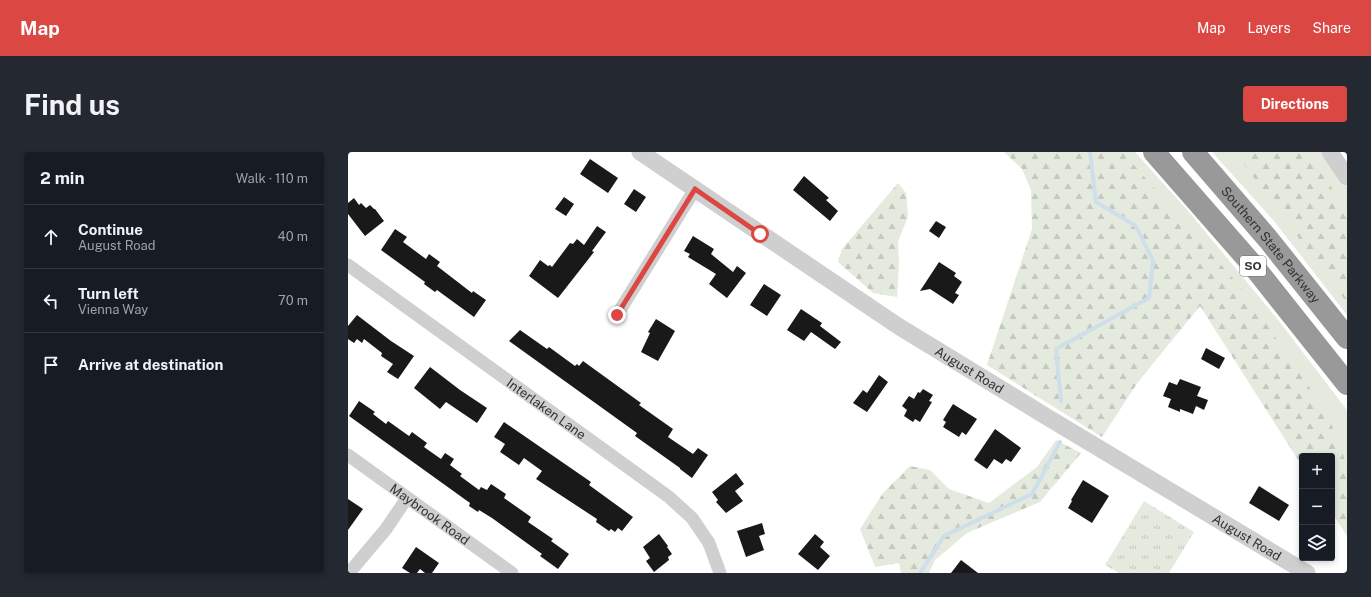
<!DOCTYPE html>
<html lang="en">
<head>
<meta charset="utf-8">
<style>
  :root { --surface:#171b24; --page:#242831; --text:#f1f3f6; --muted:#9ea1a6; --line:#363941; --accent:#db4742 }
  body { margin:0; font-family:"Public Sans",sans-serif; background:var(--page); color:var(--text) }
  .controls { position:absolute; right:12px; bottom:12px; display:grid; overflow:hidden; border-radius:4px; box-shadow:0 2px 6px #0003 }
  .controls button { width:36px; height:36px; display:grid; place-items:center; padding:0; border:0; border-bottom:1px solid var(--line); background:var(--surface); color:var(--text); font:20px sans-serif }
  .stop { position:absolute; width:12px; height:12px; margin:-9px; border:3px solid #db4742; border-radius:50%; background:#fff }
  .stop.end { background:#db4742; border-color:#fff; box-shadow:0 1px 4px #0008 }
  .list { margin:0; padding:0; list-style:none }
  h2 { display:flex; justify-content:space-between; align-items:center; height:52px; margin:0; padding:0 16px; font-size:17px }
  h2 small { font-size:13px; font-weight:400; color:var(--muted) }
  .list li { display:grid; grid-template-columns:26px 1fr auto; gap:12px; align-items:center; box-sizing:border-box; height:64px; padding:0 16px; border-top:1px solid var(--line) }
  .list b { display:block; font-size:15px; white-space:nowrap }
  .list p { margin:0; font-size:13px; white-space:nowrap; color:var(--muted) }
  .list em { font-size:13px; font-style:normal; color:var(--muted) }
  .icon { flex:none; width:22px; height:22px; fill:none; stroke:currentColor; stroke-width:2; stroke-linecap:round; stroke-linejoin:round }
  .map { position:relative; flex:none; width:999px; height:421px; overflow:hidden; border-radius:4px }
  header { display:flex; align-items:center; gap:24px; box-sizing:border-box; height:56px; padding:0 20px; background:var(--accent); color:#fff }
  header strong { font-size:19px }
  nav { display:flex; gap:22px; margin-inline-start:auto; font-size:14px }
  .intro { display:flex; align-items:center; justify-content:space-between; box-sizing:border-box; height:96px; padding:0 24px }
  h1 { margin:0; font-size:28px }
  .button { padding:10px 18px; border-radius:4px; background:var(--accent); color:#fff; font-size:14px; font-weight:700 }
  main { display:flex; gap:24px; padding:0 24px }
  aside { flex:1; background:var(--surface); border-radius:4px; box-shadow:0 2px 6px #0003 }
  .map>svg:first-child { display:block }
  .green { fill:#e4eade }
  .forest { fill:url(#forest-firs) }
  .park { fill:url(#park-tufts) }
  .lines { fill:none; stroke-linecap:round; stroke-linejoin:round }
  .stream { stroke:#cfdeeb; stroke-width:4 }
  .building { fill:#191919 }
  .minor { stroke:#cfcfcf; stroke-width:13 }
  .tertiary { stroke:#cfcfcf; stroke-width:17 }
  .motorway { stroke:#999; stroke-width:22 }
  .route { stroke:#db4742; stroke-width:5 }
  .labels { text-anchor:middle; stroke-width:4; stroke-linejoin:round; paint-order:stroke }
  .shield { fill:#fff; stroke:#707070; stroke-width:1 }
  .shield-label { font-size:12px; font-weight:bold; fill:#323232 }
  .street-label { font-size:13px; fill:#323232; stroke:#fff }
</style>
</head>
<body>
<header>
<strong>Map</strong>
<nav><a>Map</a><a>Layers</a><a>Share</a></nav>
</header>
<div class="intro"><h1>Find us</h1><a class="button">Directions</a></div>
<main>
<aside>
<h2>2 min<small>Walk · 110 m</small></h2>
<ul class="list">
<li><svg class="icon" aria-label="ahead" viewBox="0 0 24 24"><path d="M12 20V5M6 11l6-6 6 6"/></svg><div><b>Continue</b><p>August Road</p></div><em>40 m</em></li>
<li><svg class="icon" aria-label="left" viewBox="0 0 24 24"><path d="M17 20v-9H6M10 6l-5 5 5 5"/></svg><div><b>Turn left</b><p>Vienna Way</p></div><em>70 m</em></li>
<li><svg class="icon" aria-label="arrive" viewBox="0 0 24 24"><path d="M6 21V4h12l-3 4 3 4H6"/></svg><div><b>Arrive at destination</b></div></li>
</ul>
</aside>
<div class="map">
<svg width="999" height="421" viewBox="0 0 999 421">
  <defs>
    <pattern id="forest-firs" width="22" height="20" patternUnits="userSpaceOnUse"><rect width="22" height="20" fill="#e4eade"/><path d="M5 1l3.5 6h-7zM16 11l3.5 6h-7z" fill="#c4c9bf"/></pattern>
    <pattern id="park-tufts" width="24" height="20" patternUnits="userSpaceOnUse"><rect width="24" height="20" fill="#e4eade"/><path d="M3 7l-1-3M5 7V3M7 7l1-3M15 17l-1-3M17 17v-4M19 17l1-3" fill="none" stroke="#c4c9bf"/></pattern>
  </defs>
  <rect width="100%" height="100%" fill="#fff"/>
  <g class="green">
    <polygon points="774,0 787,0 841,60 931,169 999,258 999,313"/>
    <polygon points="864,0 975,0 999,35 999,163 926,69"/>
  </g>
  <g class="forest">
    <polygon points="656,0 774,0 778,4 895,138 979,261 999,313 999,384 984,361 984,304 954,304 954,314 852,154 790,230 754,285 639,213 684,77 683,38 674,17"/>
    <polygon points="887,0 958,0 999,57 999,151"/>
    <polygon points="550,31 558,41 560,64 550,90 551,111 549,145 525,141 490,110 494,97"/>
    <polygon points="708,288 733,301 692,350 619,381 587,408 581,421 553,421 551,411 527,415 512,377 535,341 562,314 582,318 601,337 641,351 689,315"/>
  </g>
  <polygon class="park" points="796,349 846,380 821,421 771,421 757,413"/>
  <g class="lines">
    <g class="stream">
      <polyline points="713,249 708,197 801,146 805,109 788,74 748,50 742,0"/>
      <polyline points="572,421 596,384 684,342 712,290"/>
    </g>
  </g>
  <g class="building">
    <polygon points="242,7 270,26 260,41 232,22"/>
    <polygon points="456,24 481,46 478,48 490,59 482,69 445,38"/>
    <polygon points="286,37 298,45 288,60 276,52"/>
    <polygon points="216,45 226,52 218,64 207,57"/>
    <polygon points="6,46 11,53 13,51 18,56 22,53 26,57 27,57 36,69 17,84 0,62 0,51"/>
    <polygon points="588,69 598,75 591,86 581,79"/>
    <polygon points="249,74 258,80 244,99 246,100 210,146 181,124 192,108 200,114 202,113 204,115 222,91 225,92 229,87 236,93"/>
    <polygon points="47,77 59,85 55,90 78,107 81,102 92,110 89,114 124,141 125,139 138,148 126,165 89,138 87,140 76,132 77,130 33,98"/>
    <polygon points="345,84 366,97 363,102 385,120 389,114 398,121 379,146 361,132 368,122 340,105 342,102 336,99"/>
    <polygon points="591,110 608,121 606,124 614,130 607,141 611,143 605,152 582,137 572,139"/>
    <polygon points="416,132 433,143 419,164 402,153"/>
    <polygon points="453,157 474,171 472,174 493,190 487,197 463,180 456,189 439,178"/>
    <polygon points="9,163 43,189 66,204 50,227 39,220 45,212 33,204 34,201 16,187 14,191 9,187 6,191 0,187 0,174"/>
    <polygon points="308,167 327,179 310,209 293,200 302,181 300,180"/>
    <polygon points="172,178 199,197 201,195 227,214 229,212 231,214 235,209 293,251 291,253 325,277 320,285 345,302 350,296 360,303 344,326 332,317 332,316 287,284 289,281 161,189"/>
    <polygon points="858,196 877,206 871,217 853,207"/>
    <polygon points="82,215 112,238 139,256 129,271 98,250 92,257 66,236"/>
    <polygon points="531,223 540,230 519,260 505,251 515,238 519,241"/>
    <polygon points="832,227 853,235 849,244 860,248 856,258 848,254 845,262 832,257 832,260 820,255 823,247 815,244 821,230 829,233"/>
    <polygon points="575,237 585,243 581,249 584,250 572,270 567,267 565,270 556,264 559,258 554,254 561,244 566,247 570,240 572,241"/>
    <polygon points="11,249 27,260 25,262 38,272 40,269 61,284 64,280 79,291 76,295 93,307 97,301 106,307 102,313 114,322 112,324 131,338 133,335 139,338 143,332 158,342 156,346 183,365 180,370 205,387 203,389 221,402 210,417 192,404 194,402 144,366 131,358 130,360 121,354 122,351 1,264"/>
    <polygon points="605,252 629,267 618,283 614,280 611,285 595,275 598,270 595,268"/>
    <polygon points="156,270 243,330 241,333 285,365 274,379 270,376 267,380 263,377 261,379 248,370 249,367 188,327 194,319 176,306 171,313 152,300 157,292 146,285"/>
    <polygon points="647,277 673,296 663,310 658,307 654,312 646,307 639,317 626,308"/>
    <polygon points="388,321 396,332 387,339 395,349 378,361 368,350 370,348 364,340"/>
    <polygon points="735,328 761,344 744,371 720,356 724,349 723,348"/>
    <polygon points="911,334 941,353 931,369 901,351"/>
    <polygon points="0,347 15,357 0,378"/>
    <polygon points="414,371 417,382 411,384 416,398 398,405 389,379"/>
    <polygon points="311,382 320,394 319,395 324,402 320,405 321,408 306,420 298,409 302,406 295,395"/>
    <polygon points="467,382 476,390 472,395 482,404 470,418 450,402"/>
    <polygon points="68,395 91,411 84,421 77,421 72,417 69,421 62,421 54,416"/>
    <polygon points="613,408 630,421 603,421"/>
  </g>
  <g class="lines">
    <g class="minor">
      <path id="s1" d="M0,113L321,345L344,366L361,391L372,421"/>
      <polyline points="269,163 347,37"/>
      <path id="s2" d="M0,303L164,421"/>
      <polyline points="1,421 38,377 59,346"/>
    </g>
    <g class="tertiary">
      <path id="s3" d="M292,0L550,174L699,265L959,421"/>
      <polyline points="982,0 999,25"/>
    </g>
    <g class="motorway">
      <polyline points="806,0 903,111 999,232"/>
      <path id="s4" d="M845,0L920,87L999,186"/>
    </g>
  </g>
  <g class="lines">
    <polyline class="route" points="269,163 347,37 412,82"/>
  </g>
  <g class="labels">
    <rect class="shield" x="892" y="104" width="26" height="20" rx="3"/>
    <g class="shield-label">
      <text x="905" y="118">SO</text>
    </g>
    <g class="street-label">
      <text dy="5" stroke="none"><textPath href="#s4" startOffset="121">Southern State Parkway</textPath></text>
      <text dy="5" stroke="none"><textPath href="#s3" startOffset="395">August Road</textPath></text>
      <text dy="5" stroke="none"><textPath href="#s1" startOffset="245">Interlaken Lane</textPath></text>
      <text dy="5" stroke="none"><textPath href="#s2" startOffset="101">Maybrook Road</textPath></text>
      <text dy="5" stroke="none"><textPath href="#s3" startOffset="719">August Road</textPath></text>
    </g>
  </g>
</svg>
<div class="controls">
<button>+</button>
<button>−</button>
<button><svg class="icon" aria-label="layers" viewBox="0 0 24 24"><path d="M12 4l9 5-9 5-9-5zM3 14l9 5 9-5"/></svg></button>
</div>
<div class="stop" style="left:412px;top:82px"></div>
<div class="stop end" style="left:269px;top:163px"></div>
</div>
</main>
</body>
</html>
